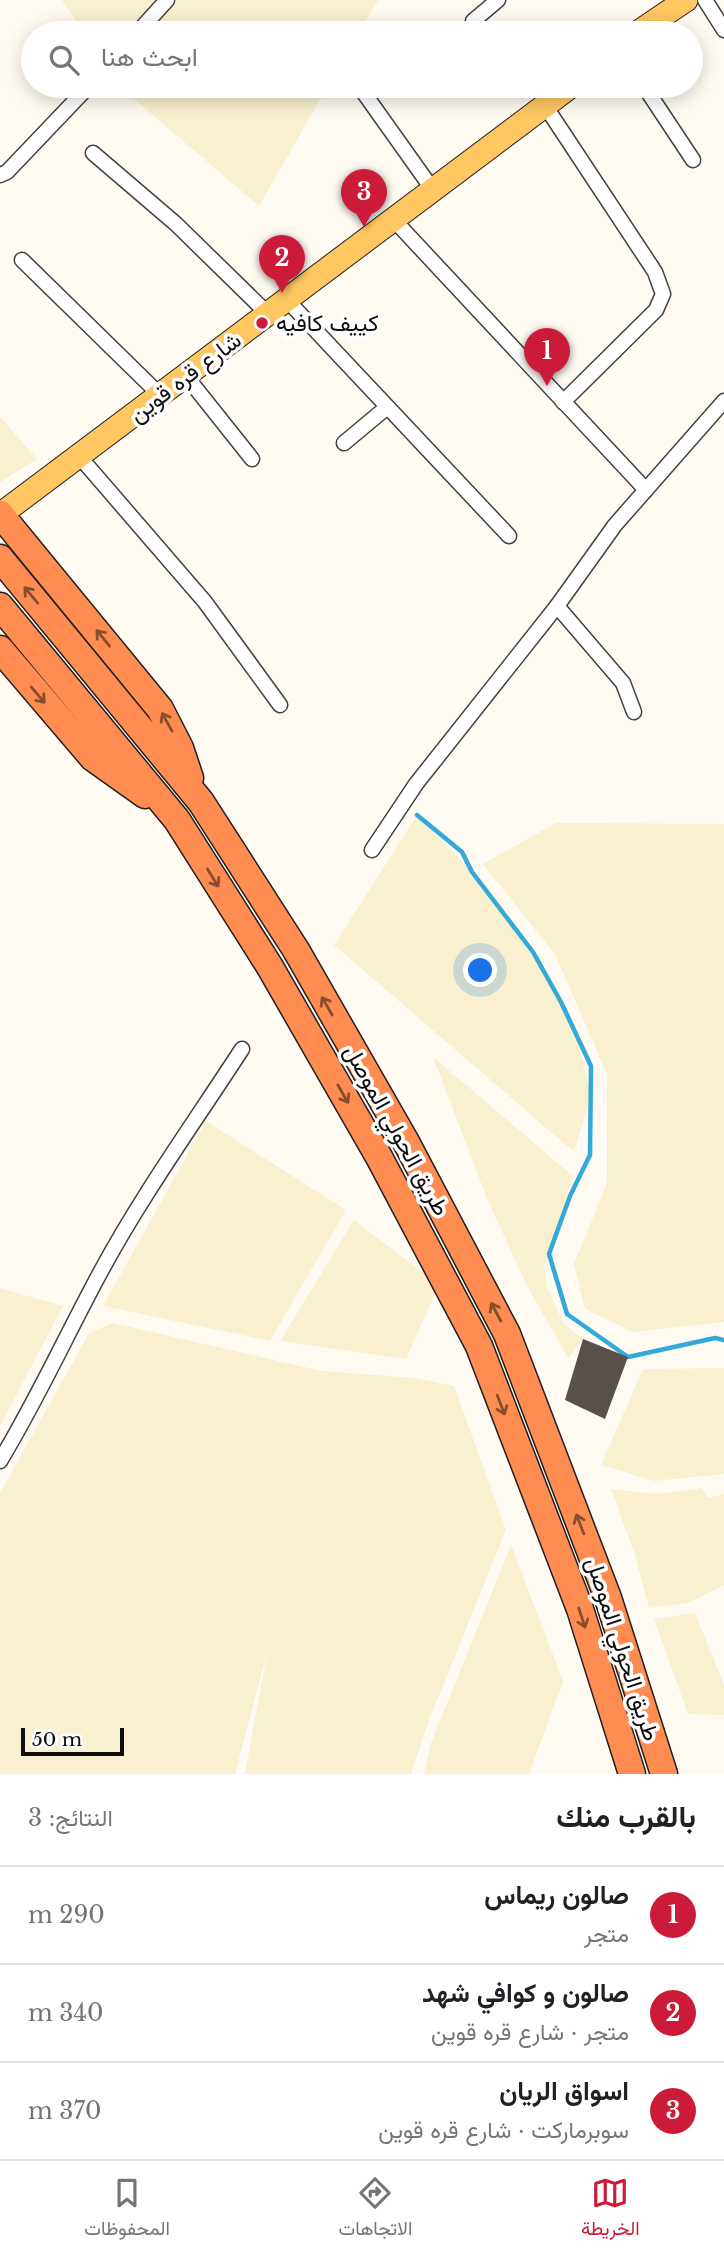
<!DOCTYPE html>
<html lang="ar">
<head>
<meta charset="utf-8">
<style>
  :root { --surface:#fff; --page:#f2f2f2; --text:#202124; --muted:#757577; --line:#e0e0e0; --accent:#cc1b38 }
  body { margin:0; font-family:"Libre Baskerville",Vazirmatn,serif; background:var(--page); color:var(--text); direction:rtl }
  .scale { position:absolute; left:21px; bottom:18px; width:103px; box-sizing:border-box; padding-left:7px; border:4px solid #0f0f0f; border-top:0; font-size:19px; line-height:24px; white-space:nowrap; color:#0f0f0f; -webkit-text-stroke:5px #fff; paint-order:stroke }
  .you { position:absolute; left:481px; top:971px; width:24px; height:24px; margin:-18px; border:5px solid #fff; border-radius:50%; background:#1a73e8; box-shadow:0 0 0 10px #1a73e833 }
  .badge { display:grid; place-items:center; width:46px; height:46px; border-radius:50%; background:var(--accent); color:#fff; font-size:23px; font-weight:700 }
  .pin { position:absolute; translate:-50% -58px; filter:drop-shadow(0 2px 4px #0008) }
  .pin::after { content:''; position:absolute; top:37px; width:24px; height:21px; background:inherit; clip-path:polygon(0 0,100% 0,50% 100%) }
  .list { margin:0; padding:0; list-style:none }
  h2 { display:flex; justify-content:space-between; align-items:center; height:91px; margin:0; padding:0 28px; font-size:30px }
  h2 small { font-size:23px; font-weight:400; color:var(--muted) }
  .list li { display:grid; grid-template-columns:46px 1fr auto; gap:21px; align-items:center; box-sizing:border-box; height:98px; padding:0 28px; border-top:2px solid var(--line) }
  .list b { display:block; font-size:26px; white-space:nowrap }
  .list p { margin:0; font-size:23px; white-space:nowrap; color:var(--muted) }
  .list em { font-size:23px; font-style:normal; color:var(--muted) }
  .icon { flex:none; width:38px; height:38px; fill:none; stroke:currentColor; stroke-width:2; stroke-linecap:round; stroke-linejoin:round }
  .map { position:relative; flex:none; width:724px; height:1774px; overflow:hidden; direction:ltr }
  .search { position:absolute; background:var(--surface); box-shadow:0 4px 18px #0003; left:21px; right:21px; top:21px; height:77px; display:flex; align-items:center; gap:18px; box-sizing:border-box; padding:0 24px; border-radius:38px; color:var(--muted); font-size:26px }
  .sheet { height:385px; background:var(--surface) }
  nav { display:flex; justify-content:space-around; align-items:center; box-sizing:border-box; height:98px; border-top:2px solid var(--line); background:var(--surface); font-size:19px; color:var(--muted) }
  nav a { display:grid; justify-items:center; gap:4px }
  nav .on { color:var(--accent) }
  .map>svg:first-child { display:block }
  .farmland { fill:#f8f0cf }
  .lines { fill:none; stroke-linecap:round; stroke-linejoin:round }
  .stream { stroke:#32a9d8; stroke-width:4.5 }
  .building { fill:#594f4b }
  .street-casing { stroke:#424242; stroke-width:17 }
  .primary-casing { stroke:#202020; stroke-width:25 }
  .highway-casing { stroke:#202020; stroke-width:29 }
  .street { stroke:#fff; stroke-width:14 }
  .primary { stroke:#ffc762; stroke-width:23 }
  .highway { stroke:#ff8c50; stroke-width:26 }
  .oneway { stroke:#874e30 }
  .poi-dot { fill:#cc1b38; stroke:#fff; stroke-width:2.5 }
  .labels { text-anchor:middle; stroke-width:7; stroke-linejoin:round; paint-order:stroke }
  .poi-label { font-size:23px; fill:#0f0f0f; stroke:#fff; text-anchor:start }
  .street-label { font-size:23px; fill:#0f0f0f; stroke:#fff }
</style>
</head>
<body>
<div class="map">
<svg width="724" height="1774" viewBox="0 0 724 1774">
  <rect width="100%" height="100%" fill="#fffbf2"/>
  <g class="farmland">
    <polygon points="62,0 378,0 359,33 84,33"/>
    <polygon points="119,86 328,86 259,206"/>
    <polygon points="0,417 37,459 0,482"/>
    <polygon points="417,815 472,872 544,971 574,1028 591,1095 574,1152 334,945"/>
    <polygon points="556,823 724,824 724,1322 633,1332 585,1309 574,1264 607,1183 607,1074 556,956 483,864"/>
    <polygon points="433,1057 573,1176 545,1266 547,1288 564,1324 583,1339 568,1358 526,1284 486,1196"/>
    <polygon points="206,1121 346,1210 270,1341 103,1306"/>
    <polygon points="354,1220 439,1285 406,1359 280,1341"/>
    <polygon points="0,1288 63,1306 0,1426"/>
    <polygon points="113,1323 322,1371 415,1378 454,1386 506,1530 429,1720 411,1774 245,1774 267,1653 235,1774 0,1774 0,1493 89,1333"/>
    <polygon points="724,1368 724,1474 654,1481 601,1465 643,1369"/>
    <polygon points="702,1488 708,1498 724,1494 724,1585 688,1603 649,1608 634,1552 611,1489 657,1494"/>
    <polygon points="511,1545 563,1681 529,1774 424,1774 431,1743"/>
    <polygon points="695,1613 724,1685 724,1715 688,1714 654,1619"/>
  </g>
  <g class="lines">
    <polyline class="stream" points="417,815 462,852 472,872 533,952 561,1002 591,1066 590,1155 570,1196 549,1254 567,1314 628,1357 715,1338 724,1340"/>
  </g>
  <polygon class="building" points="583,1339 628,1357 605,1419 565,1400"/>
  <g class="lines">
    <defs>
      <g id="street">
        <polyline points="705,0 724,30"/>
        <polyline points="473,21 498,0"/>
        <polyline points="137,33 167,0"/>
        <polyline points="359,86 433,190"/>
        <polyline points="644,86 693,160"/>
        <polyline points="546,107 655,272 663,294 656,310 563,402"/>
        <polyline points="93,153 176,224 268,314"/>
        <polyline points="0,175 7,172 89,86"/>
        <polyline points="394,220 646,490"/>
        <polyline points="22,260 160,395"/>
        <polyline points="287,300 509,536"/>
        <polyline points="186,376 252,459"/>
        <polyline points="344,443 386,408"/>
        <polyline points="79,456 205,602 280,705"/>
        <polyline points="557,606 623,683 634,712"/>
        <polyline points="372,850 416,784 557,606 615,525 724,401"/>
        <path d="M0,1461C37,1400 66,1336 100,1273C142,1195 194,1123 242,1049"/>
      </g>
      <g id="primary">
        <polyline points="637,33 686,0"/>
        <polyline points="0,515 571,86"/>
      </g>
      <g id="highway">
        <polyline points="0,514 160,709 180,748 190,778"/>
        <polyline points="0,558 201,802 296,950 406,1142 507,1334 608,1598 664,1774"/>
        <polyline points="0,606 177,820 270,967 379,1157 479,1346 580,1609 632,1774"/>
        <polyline points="0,649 93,758 145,795"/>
      </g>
    </defs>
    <use href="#street" class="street-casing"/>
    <use href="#primary" class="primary-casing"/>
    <use href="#highway" class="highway-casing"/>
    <use href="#street" class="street"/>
    <use href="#primary" class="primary"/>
    <use href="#highway" class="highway"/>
  </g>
  <defs><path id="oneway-shaft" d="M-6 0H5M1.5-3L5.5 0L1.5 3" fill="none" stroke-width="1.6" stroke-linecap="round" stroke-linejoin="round" transform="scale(1.75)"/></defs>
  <g class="oneway">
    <use href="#oneway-shaft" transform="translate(31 595) rotate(-130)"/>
    <use href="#oneway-shaft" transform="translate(103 638) rotate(-129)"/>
    <use href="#oneway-shaft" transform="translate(38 695) rotate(50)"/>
    <use href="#oneway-shaft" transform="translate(167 722) rotate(-119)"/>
    <use href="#oneway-shaft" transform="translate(213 878) rotate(58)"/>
    <use href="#oneway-shaft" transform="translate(327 1006) rotate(-120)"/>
    <use href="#oneway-shaft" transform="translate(343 1094) rotate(60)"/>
    <use href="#oneway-shaft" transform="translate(496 1312) rotate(-118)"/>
    <use href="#oneway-shaft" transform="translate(501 1405) rotate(69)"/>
    <use href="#oneway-shaft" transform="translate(580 1524) rotate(-111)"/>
    <use href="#oneway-shaft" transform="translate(582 1618) rotate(72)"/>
  </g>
  <circle class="poi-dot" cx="262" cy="323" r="7"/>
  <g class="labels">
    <g class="poi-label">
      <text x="276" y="331">كييف كافيه</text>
    </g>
    <g class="street-label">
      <text transform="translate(185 377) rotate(-37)" y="8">شارع قره قوين</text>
      <text transform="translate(397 1130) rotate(61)" y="8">طريق الحولي الموصل</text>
      <text transform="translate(623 1649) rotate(72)" y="8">طريق الحولي الموصل</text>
    </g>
  </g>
</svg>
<div class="scale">50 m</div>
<div class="you"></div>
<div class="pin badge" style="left:547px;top:386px">1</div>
<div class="pin badge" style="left:282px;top:293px">2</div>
<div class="pin badge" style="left:364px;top:227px">3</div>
<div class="search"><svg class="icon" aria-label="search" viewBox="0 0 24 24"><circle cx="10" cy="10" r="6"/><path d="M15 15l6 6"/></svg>ابحث هنا</div>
</div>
<section class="sheet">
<h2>بالقرب منك<small>النتائج: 3</small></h2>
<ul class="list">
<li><span class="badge">1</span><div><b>صالون ريماس</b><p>متجر</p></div><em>290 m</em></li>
<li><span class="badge">2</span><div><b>صالون و كوافي شهد</b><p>متجر · شارع قره قوين</p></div><em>340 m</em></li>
<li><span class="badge">3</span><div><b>اسواق الريان</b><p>سوبرماركت · شارع قره قوين</p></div><em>370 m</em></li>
</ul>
</section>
<nav>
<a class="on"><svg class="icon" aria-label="map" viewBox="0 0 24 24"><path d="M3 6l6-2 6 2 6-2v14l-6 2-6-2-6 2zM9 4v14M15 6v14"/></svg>الخريطة</a>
<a><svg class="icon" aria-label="directions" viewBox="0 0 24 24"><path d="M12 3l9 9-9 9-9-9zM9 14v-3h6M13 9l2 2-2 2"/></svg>الاتجاهات</a>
<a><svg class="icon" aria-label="saved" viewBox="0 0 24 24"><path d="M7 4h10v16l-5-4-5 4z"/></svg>المحفوظات</a>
</nav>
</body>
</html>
